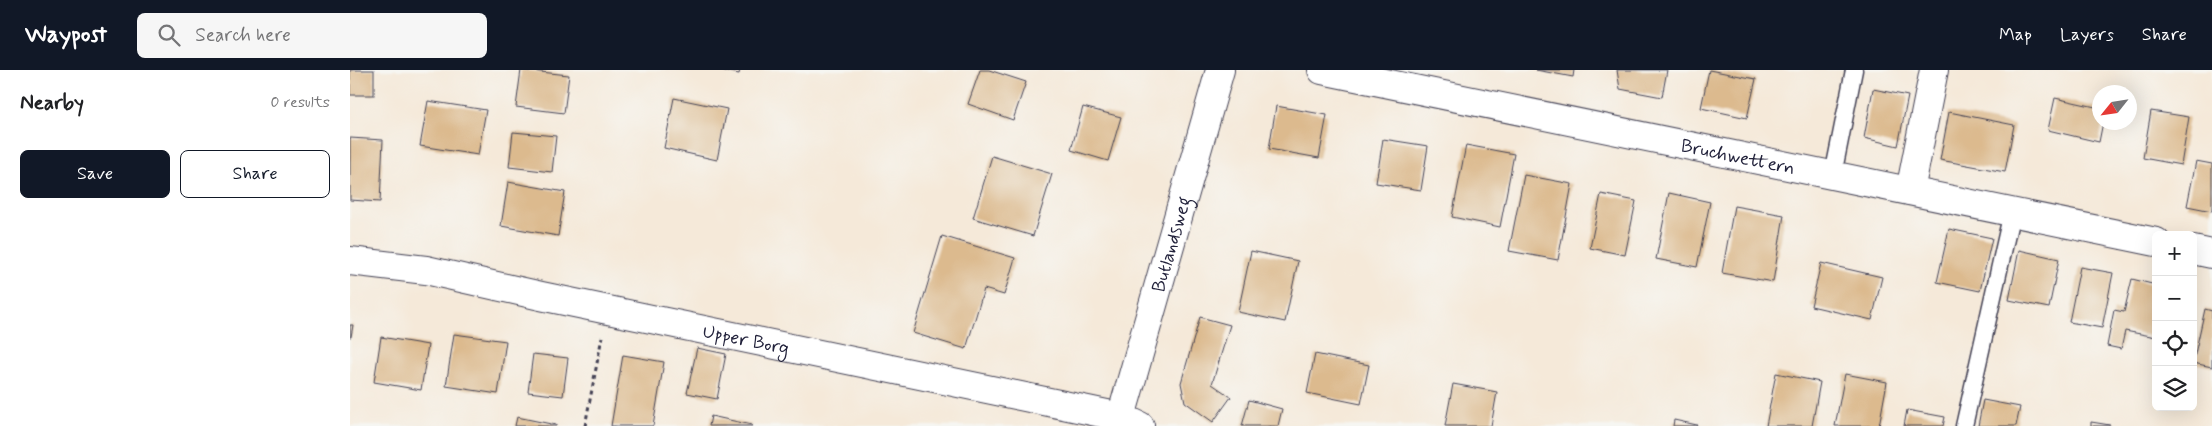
<!DOCTYPE html>
<html lang="en">
<head>
<meta charset="utf-8">
<style>
  :root { --surface:#fff; --page:#f6f6f6; --text:#202124; --muted:#757577; --line:#e0e0e0; --accent:#111827 }
  body { margin:0; font-family:Mynerve,sans-serif; background:var(--page); color:var(--text) }
  .controls { position:absolute; right:15px; bottom:15px; display:grid; overflow:hidden; border-radius:8px; box-shadow:0 5px 20px #0002 }
  .controls button { width:45px; height:45px; display:grid; place-items:center; padding:0; border:0; border-bottom:1px solid var(--line); background:var(--surface); color:var(--text); font:25px sans-serif }
  .compass { position:absolute; left:1742px; top:15px; width:45px; height:45px; border-radius:50%; background:var(--surface); box-shadow:0 5px 20px #0002; rotate:240deg }
  .list { margin:0; padding:0; list-style:none }
  h2 { display:flex; justify-content:space-between; align-items:center; height:65px; margin:0; padding:0 20px; font-size:21px }
  h2 small { font-size:16px; font-weight:400; color:var(--muted) }
  .actions { display:flex; gap:10px; padding:15px 20px }
  .actions a { flex:1; padding:11px 0; border:1px solid var(--accent); border-radius:8px; text-align:center; font-size:18px; color:var(--accent) }
  .actions .main { background:var(--accent); color:#fff }
  .icon { flex:none; width:28px; height:28px; fill:none; stroke:currentColor; stroke-width:2; stroke-linecap:round; stroke-linejoin:round }
  .map { position:relative; flex:none; width:1862px; height:356px; overflow:hidden }
  header { display:flex; align-items:center; gap:30px; box-sizing:border-box; height:70px; padding:0 25px; background:var(--accent); color:#fff }
  header strong { font-size:24px }
  nav { display:flex; gap:28px; margin-inline-start:auto; font-size:18px }
  .search { width:350px; height:45px; background:var(--page); display:flex; align-items:center; gap:12px; box-sizing:border-box; padding:0 18px; border-radius:8px; color:var(--muted); font-size:19px }
  main { display:flex }
  aside { flex:1; background:var(--surface) }
  .map>svg:first-child { display:block }
  .building { fill:#dcba8e }
  .lines { fill:none; stroke-linecap:round; stroke-linejoin:round }
  .service-casing { stroke:#424053; stroke-width:19 }
  .minor-casing { stroke:#424053; stroke-width:30 }
  .path { stroke:#424053; stroke-width:3; stroke-dasharray:4 4; stroke-linecap:butt }
  .service { stroke:#fff; stroke-width:16 }
  .minor { stroke:#fff; stroke-width:28 }
  .labels { text-anchor:middle; stroke-width:4; stroke-linejoin:round; paint-order:stroke }
  .street-label { font-size:19px; fill:#22223b; stroke:#f6f6f2 }
</style>
</head>
<body>
<header>
<strong>Waypost</strong>
<div class="search"><svg class="icon" aria-label="search" viewBox="0 0 24 24"><circle cx="10" cy="10" r="6"/><path d="M15 15l6 6"/></svg>Search here</div>
<nav><a>Map</a><a>Layers</a><a>Share</a></nav>
</header>
<main>
<aside>
<h2>Nearby<small>0 results</small></h2>
<ul class="list">
</ul>
<div class="actions"><a class="main">Save</a><a>Share</a></div>
</aside>
<div class="map">
<svg width="1862" height="356" viewBox="0 0 1862 356">
  <rect width="100%" height="100%" fill="#f6f6f2"/>
  <filter id="ink" filterUnits="userSpaceOnUse"><feTurbulence type="fractalNoise" baseFrequency=".02" numOctaves="2"/><feDisplacementMap in="SourceGraphic" scale="10" xChannelSelector="R" yChannelSelector="G"/><feConvolveMatrix kernelMatrix="1 2 1 2 8 2 1 2 1" color-interpolation-filters="sRGB"/></filter>
  <filter id="wash" filterUnits="userSpaceOnUse"><feTurbulence type="fractalNoise" baseFrequency=".0096" numOctaves="4" result="noise"/><feDisplacementMap in="SourceGraphic" scale="20" xChannelSelector="R" yChannelSelector="G"/><feGaussianBlur stdDeviation="1.12" result="paint"/><feColorMatrix in="noise" values="0 0 0 0 0 0 0 0 0 0 0 0 0 0 0 0 0 1.4 0 .05"/><feComposite in="paint" operator="in"/></filter>
  <g filter="url(#wash)">
    <rect width="100%" height="100%" fill="#f5e9d9"/>
    <g id="blocks">
      <g class="building">
        <rect x="0" y="0" width="24" height="25"/>
        <polygon points="171,0 219,5 214,43 166,37"/>
        <polygon points="371,0 390,0 389,4"/>
        <polygon points="630,0 639,0 676,12 663,50 618,34"/>
        <polygon points="1186,0 1224,0 1223,7"/>
        <polygon points="1267,0 1317,0 1312,27 1270,19"/>
        <polygon points="1359,0 1406,9 1397,48 1351,38"/>
        <polygon points="1523,19 1558,26 1548,76 1514,68"/>
        <polygon points="324,28 377,39 367,90 314,78"/>
        <polygon points="1705,28 1750,38 1750,52 1753,52 1749,72 1698,60"/>
        <polygon points="78,31 136,40 128,85 70,76"/>
        <polygon points="926,36 977,45 969,88 919,79"/>
        <polygon points="733,37 771,47 758,91 721,80"/>
        <polygon points="1801,41 1839,47 1831,95 1793,88"/>
        <polygon points="1599,42 1664,55 1655,102 1590,90"/>
        <polygon points="163,62 206,66 202,102 159,97"/>
        <polygon points="0,68 33,70 30,132 0,130"/>
        <polygon points="1033,69 1078,76 1071,120 1026,113"/>
        <polygon points="1116,75 1164,84 1150,157 1102,147"/>
        <polygon points="642,86 702,104 683,166 623,148"/>
        <polygon points="1846,91 1862,94 1862,141 1837,136"/>
        <polygon points="1174,105 1222,114 1208,190 1159,181"/>
        <polygon points="158,112 215,122 208,166 151,156"/>
        <polygon points="1319,123 1360,132 1347,197 1306,189"/>
        <polygon points="1251,124 1286,131 1275,185 1240,178"/>
        <polygon points="1384,136 1434,145 1423,212 1372,203"/>
        <polygon points="1599,159 1642,168 1630,221 1587,212"/>
        <polygon points="592,166 665,188 654,225 634,219 616,279 563,263"/>
        <polygon points="1669,180 1709,189 1699,238 1659,230"/>
        <polygon points="901,181 948,191 935,252 888,242"/>
        <polygon points="1471,193 1532,207 1522,250 1461,236"/>
        <polygon points="1730,197 1763,203 1752,258 1719,252"/>
        <polygon points="1782,209 1806,215 1806,267 1775,261 1771,279 1757,276 1764,240 1774,242"/>
        <polygon points="1855,239 1862,241 1862,297 1843,293"/>
        <polygon points="850,247 880,255 862,314 881,327 863,352 835,332 831,313"/>
        <polygon points="0,255 3,255 1,267 0,267"/>
        <polygon points="104,264 156,271 148,324 96,316"/>
        <polygon points="31,267 78,275 71,320 24,312"/>
        <polygon points="347,278 376,284 367,329 337,323"/>
        <polygon points="183,284 218,288 213,326 178,322"/>
        <polygon points="965,284 1019,295 1011,334 957,323"/>
        <polygon points="273,285 314,292 303,356 261,356"/>
        <polygon points="1426,303 1470,312 1462,356 1416,356"/>
        <polygon points="1495,304 1537,312 1529,356 1485,356"/>
        <polygon points="1103,314 1147,322 1141,356 1095,356"/>
        <polygon points="899,330 932,339 928,356 892,356"/>
        <polygon points="1633,330 1670,337 1666,356 1628,356"/>
        <polygon points="1557,340 1595,347 1593,356 1554,356"/>
        <polygon points="361,346 402,355 402,356 359,356"/>
        <polygon points="167,347 206,355 206,356 165,356"/>
        <polygon points="1324,350 1347,355 1347,356 1323,356"/>
        <polygon points="1741,352 1760,355 1760,356 1741,356"/>
      </g>
    </g>
  </g>
  <g filter="url(#ink)">
    <use href="#blocks" fill-opacity="0" stroke="#424053" stroke-width="1"/>
    <g class="lines">
      <defs>
        <g id="service">
          <polyline points="1483,105 1504,0"/>
          <polyline points="1614,356 1662,142"/>
        </g>
        <g id="minor">
          <path id="s1" d="M972,0L1806,172"/>
          <polyline points="1560,121 1584,0"/>
          <polyline points="1843,180 1862,184"/>
          <path id="s2" d="M0,191L76,200L191,226L771,347L790,356"/>
          <path id="s3" d="M771,347L870,0"/>
        </g>
      </defs>
      <use href="#service" class="service-casing"/>
      <use href="#minor" class="minor-casing"/>
      <polyline class="path" points="235,356 252,267"/>
      <use href="#service" class="service"/>
      <use href="#minor" class="minor"/>
    </g>
  </g>
  <g class="labels">
    <g class="street-label">
      <text dy="7" stroke="none"><textPath href="#s1" startOffset="425">Bruchwettern</textPath></text>
      <text dy="7" stroke="none"><textPath href="#s3" startOffset="180">Butlandsweg</textPath></text>
      <text dy="7" stroke="none"><textPath href="#s2" startOffset="404">Upper Borg</textPath></text>
    </g>
  </g>
</svg>
<div class="controls">
<button>+</button>
<button>−</button>
<button><svg class="icon" aria-label="locate" viewBox="0 0 24 24"><circle cx="12" cy="12" r="6"/><path d="M12 2v4M12 18v4M2 12h4M18 12h4"/></svg></button>
<button><svg class="icon" aria-label="layers" viewBox="0 0 24 24"><path d="M12 4l9 5-9 5-9-5zM3 14l9 5 9-5"/></svg></button>
</div>
<svg class="compass" viewBox="-18 -18 36 36"><path d="M0-13l5 13h-10z" fill="#e53935"/><path d="M0 13l5-13h-10z" fill="#757577"/></svg>
</div>
</main>
</body>
</html>
